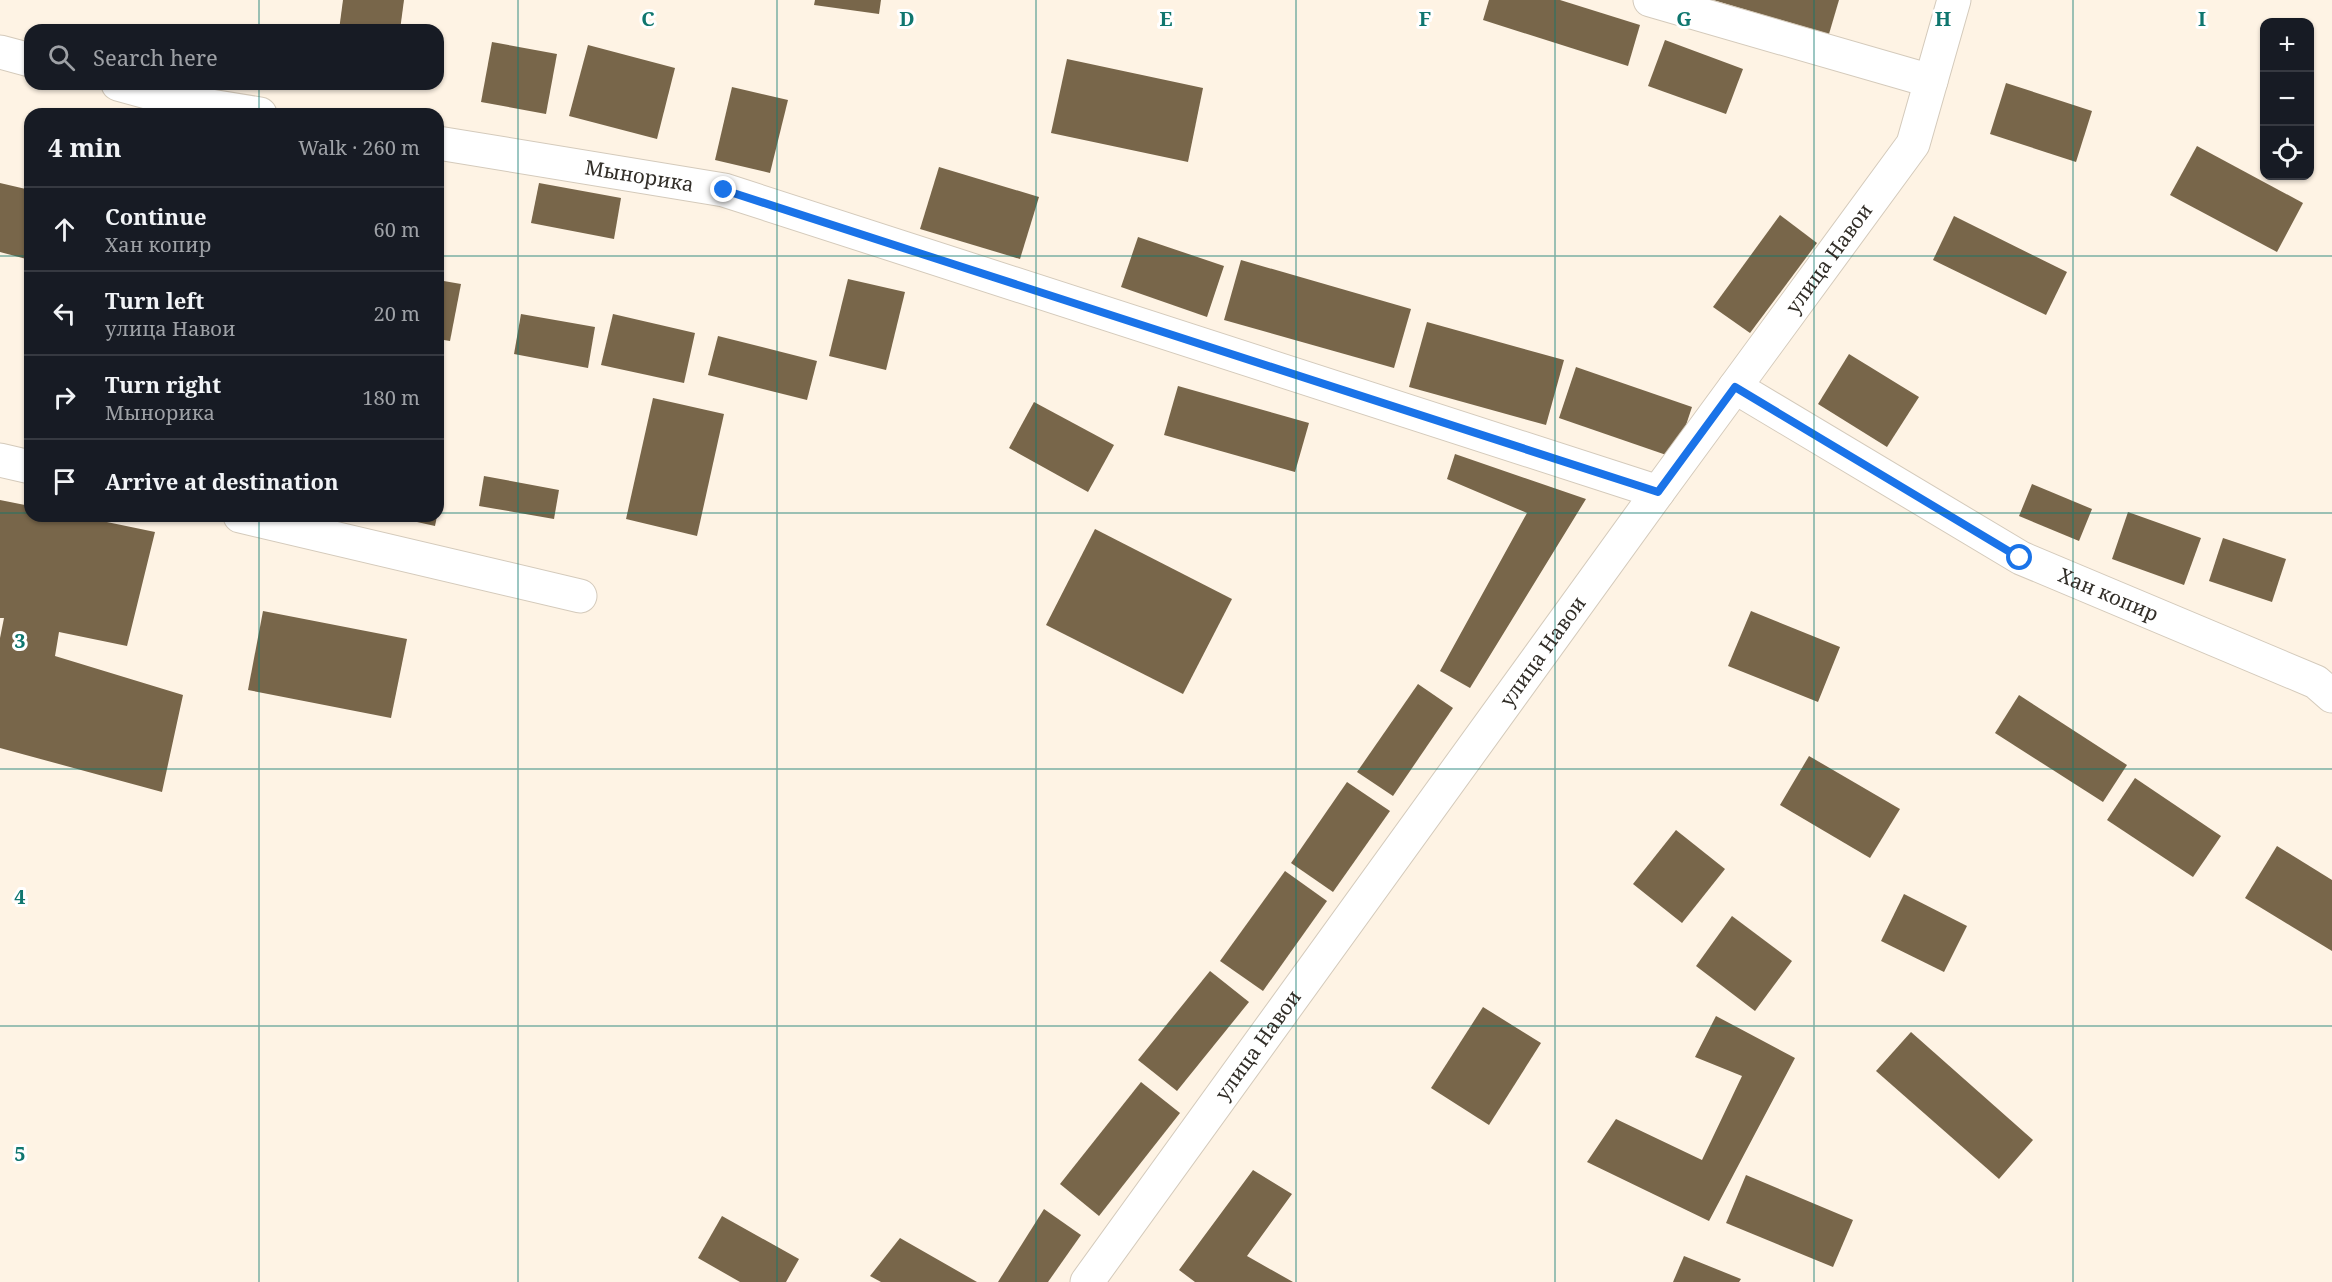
<!DOCTYPE html>
<html lang="en">
<head>
<meta charset="utf-8">
<style>
  :root { --surface:#171b24; --page:#242831; --text:#f1f3f6; --muted:#9ea1a6; --line:#363941 }
  body { margin:0; font-family:"Noto Serif",serif; background:var(--page); color:var(--text) }
  .controls { position:absolute; right:18px; top:18px; display:grid; overflow:hidden; border-radius:12px; box-shadow:0 2px 4px #0004 }
  .controls button { width:54px; height:54px; display:grid; place-items:center; padding:0; border:0; border-bottom:2px solid var(--line); background:var(--surface); color:var(--text); font:30px sans-serif }
  .stop { position:absolute; width:18px; height:18px; margin:-14px; border:4px solid #1a73e8; border-radius:50%; background:#fff }
  .stop.end { background:#1a73e8; border-color:#fff; box-shadow:0 2px 6px #0008 }
  .list { margin:0; padding:0; list-style:none }
  h2 { display:flex; justify-content:space-between; align-items:center; height:78px; margin:0; padding:0 24px; font-size:26px }
  h2 small { font-size:20px; font-weight:400; color:var(--muted) }
  .list li { display:grid; grid-template-columns:39px 1fr auto; gap:18px; align-items:center; box-sizing:border-box; height:84px; padding:0 24px; border-top:2px solid var(--line) }
  .list b { display:block; font-size:22px; white-space:nowrap }
  .list p { margin:0; font-size:20px; white-space:nowrap; color:var(--muted) }
  .list em { font-size:20px; font-style:normal; color:var(--muted) }
  .icon { flex:none; width:33px; height:33px; fill:none; stroke:currentColor; stroke-width:2; stroke-linecap:round; stroke-linejoin:round }
  .map { position:relative; flex:none; width:2332px; height:1282px; overflow:hidden }
  .search { position:absolute; background:var(--surface); box-shadow:0 2px 4px #0004; left:24px; top:24px; width:420px; height:66px; display:flex; align-items:center; gap:15px; box-sizing:border-box; padding:0 21px; border-radius:18px; color:var(--muted); font-size:22px }
  .panel { position:absolute; background:var(--surface); box-shadow:0 2px 4px #0004; left:24px; top:108px; width:420px; height:414px; border-radius:18px }
  .map>svg:first-child { display:block }
  .building { fill:#78664a }
  .lines { fill:none; stroke-linecap:round; stroke-linejoin:round }
  .minor-casing { stroke:#d4cabb; stroke-width:35 }
  .minor { stroke:#fff; stroke-width:33 }
  .route { stroke:#1a73e8; stroke-width:8 }
  .grid { fill:none; stroke:#0f766e; stroke-width:1.5; stroke-opacity:0.55 }
  .labels { text-anchor:middle; stroke-width:6; stroke-linejoin:round; paint-order:stroke }
  .street-label { font-size:20px; fill:#322e28; stroke:#fff }
  .grid-label { font-size:20px; text-anchor:middle; font-weight:bold; fill:#0f766e; stroke:#fff; stroke-width:6; stroke-linejoin:round; paint-order:stroke }
</style>
</head>
<body>
<div class="map">
<svg width="2332" height="1282" viewBox="0 0 2332 1282">
  <rect width="100%" height="100%" fill="#fef3e4"/>
  <g class="building">
    <polygon points="343,0 404,0 400,30 339,30"/>
    <polygon points="815,0 881,0 879,14 814,5"/>
    <polygon points="1489,0 1560,0 1640,25 1628,66 1483,20"/>
    <polygon points="1713,0 1839,0 1829,34"/>
    <polygon points="1665,40 1743,69 1726,114 1648,86"/>
    <polygon points="492,42 557,54 546,114 481,102"/>
    <polygon points="588,45 675,68 657,139 569,116"/>
    <polygon points="1067,59 1203,88 1188,162 1051,133"/>
    <polygon points="2006,83 2092,111 2076,162 1990,134"/>
    <polygon points="732,87 788,100 770,173 715,160"/>
    <polygon points="2197,146 2303,203 2277,252 2170,195"/>
    <polygon points="939,167 1039,197 1020,259 920,229"/>
    <polygon points="0,183 30,190 30,260 0,252"/>
    <polygon points="539,183 621,198 614,239 531,223"/>
    <polygon points="1780,215 1817,243 1750,333 1713,307"/>
    <polygon points="1954,216 2067,272 2046,315 1933,260"/>
    <polygon points="1138,237 1224,266 1207,317 1121,287"/>
    <polygon points="1241,260 1411,309 1394,368 1224,320"/>
    <polygon points="848,279 905,292 886,370 829,356"/>
    <polygon points="438,280 461,284 450,341 438,339"/>
    <polygon points="521,314 595,327 588,368 514,354"/>
    <polygon points="613,314 695,333 684,383 601,365"/>
    <polygon points="1427,322 1564,360 1546,425 1409,387"/>
    <polygon points="718,336 817,361 807,400 708,375"/>
    <polygon points="1849,354 1919,397 1887,447 1818,404"/>
    <polygon points="1576,367 1692,407 1675,458 1559,418"/>
    <polygon points="1178,386 1309,423 1295,472 1164,435"/>
    <polygon points="653,398 724,414 697,536 626,519"/>
    <polygon points="1034,402 1114,445 1088,492 1009,448"/>
    <polygon points="1455,454 1586,499 1470,688 1440,671 1527,513 1447,479"/>
    <polygon points="484,476 559,490 554,519 479,506"/>
    <polygon points="2032,484 2092,509 2079,541 2019,516"/>
    <polygon points="0,500 30,506 30,516 78,516 155,532 127,646 59,632 55,656 183,695 162,792 0,748 0,638 4,618 0,618"/>
    <polygon points="2128,512 2201,538 2184,585 2112,559"/>
    <polygon points="390,516 437,516 435,526"/>
    <polygon points="1095,529 1232,599 1183,694 1046,625"/>
    <polygon points="2223,538 2286,559 2272,602 2209,581"/>
    <polygon points="263,611 407,639 391,718 248,690"/>
    <polygon points="1751,611 1840,647 1818,702 1728,666"/>
    <polygon points="1418,684 1453,708 1393,796 1357,772"/>
    <polygon points="2019,695 2127,765 2103,802 1995,733"/>
    <polygon points="1809,756 1900,809 1870,858 1780,805"/>
    <polygon points="2135,778 2221,836 2193,877 2107,820"/>
    <polygon points="1347,782 1390,811 1333,892 1291,863"/>
    <polygon points="1676,830 1725,869 1682,923 1633,884"/>
    <polygon points="2277,846 2332,880 2332,951 2245,898"/>
    <polygon points="1285,871 1327,901 1263,991 1220,961"/>
    <polygon points="1904,894 1967,926 1944,972 1881,941"/>
    <polygon points="1732,916 1792,961 1755,1011 1696,966"/>
    <polygon points="1210,971 1249,1002 1177,1091 1138,1060"/>
    <polygon points="1483,1007 1541,1043 1489,1125 1431,1088"/>
    <polygon points="1716,1016 1795,1058 1709,1221 1587,1162 1616,1119 1702,1160 1742,1076 1695,1057"/>
    <polygon points="1911,1032 2033,1140 1999,1179 1876,1071"/>
    <polygon points="1141,1082 1180,1113 1099,1216 1060,1184"/>
    <polygon points="1253,1170 1292,1194 1247,1256 1293,1282 1195,1282 1179,1270"/>
    <polygon points="1746,1175 1853,1220 1833,1267 1726,1223"/>
    <polygon points="1044,1209 1081,1235 1048,1282 998,1282"/>
    <polygon points="722,1216 799,1259 786,1282 740,1282 698,1258"/>
    <polygon points="900,1238 977,1282 881,1282 870,1276"/>
    <polygon points="1684,1256 1741,1279 1739,1282 1673,1282"/>
  </g>
  <g class="lines">
    <defs>
      <g id="minor">
        <polyline points="1650,0 1931,81"/>
        <polyline points="0,52 30,60"/>
        <polyline points="118,84 180,101 260,114"/>
        <path id="s1" d="M438,143L724,190L1658,492"/>
        <path id="s2" d="M1735,387L2021,558L2316,682L2332,696"/>
        <polyline points="0,460 30,467"/>
        <polyline points="240,516 580,596"/>
        <path id="s3" d="M1087,1282L1658,492L1913,144L1954,0"/>
      </g>
    </defs>
    <use href="#minor" class="minor-casing"/>
    <use href="#minor" class="minor"/>
  </g>
  <g class="lines">
    <polyline class="route" points="724,190 1658,492 1735,387 2020,558"/>
  </g>
  <path class="grid" d="M259,0V30M518,0V1282M777,0V1282M1036,0V1282M1296,0V1282M1555,0V1282M1814,0V1282M2073,0V1282M259,84V114M0,256H30M438,256H2332M0,513H30M438,513H2332M259,516V1282M0,769H2332M0,1026H2332"/>
  <g class="labels">
    <g class="street-label">
      <text dy="7" stroke="none"><textPath href="#s1" startOffset="204">Мынорика</textPath></text>
      <text dy="7" stroke="none"><textPath href="#s3" startOffset="1264">улица Навои</textPath></text>
      <text dy="7" stroke="none"><textPath href="#s2" startOffset="428">Хан копир</textPath></text>
      <text dy="7" stroke="none"><textPath href="#s3" startOffset="778">улица Навои</textPath></text>
      <text dy="7" stroke="none"><textPath href="#s3" startOffset="292">улица Навои</textPath></text>
    </g>
  </g>
  <g class="grid-label">
    <text x="648" y="26">C</text>
    <text x="907" y="26">D</text>
    <text x="1166" y="26">E</text>
    <text x="1425" y="26">F</text>
    <text x="1684" y="26">G</text>
    <text x="1943" y="26">H</text>
    <text x="2202" y="26">I</text>
    <text x="20" y="648">3</text>
    <text x="20" y="904">4</text>
    <text x="20" y="1161">5</text>
  </g>
</svg>
<div class="controls">
<button>+</button>
<button>−</button>
<button><svg class="icon" aria-label="locate" viewBox="0 0 24 24"><circle cx="12" cy="12" r="6"/><path d="M12 2v4M12 18v4M2 12h4M18 12h4"/></svg></button>
</div>
<div class="stop" style="left:2020px;top:558px"></div>
<div class="stop end" style="left:724px;top:190px"></div>
<div class="search"><svg class="icon" aria-label="search" viewBox="0 0 24 24"><circle cx="10" cy="10" r="6"/><path d="M15 15l6 6"/></svg>Search here</div>
<section class="panel">
<h2>4 min<small>Walk · 260 m</small></h2>
<ul class="list">
<li><svg class="icon" aria-label="ahead" viewBox="0 0 24 24"><path d="M12 20V5M6 11l6-6 6 6"/></svg><div><b>Continue</b><p>Хан копир</p></div><em>60 m</em></li>
<li><svg class="icon" aria-label="left" viewBox="0 0 24 24"><path d="M17 20v-9H6M10 6l-5 5 5 5"/></svg><div><b>Turn left</b><p>улица Навои</p></div><em>20 m</em></li>
<li><svg class="icon" aria-label="right" viewBox="0 0 24 24"><path d="M7 20v-9h11M14 6l5 5-5 5"/></svg><div><b>Turn right</b><p>Мынорика</p></div><em>180 m</em></li>
<li><svg class="icon" aria-label="arrive" viewBox="0 0 24 24"><path d="M6 21V4h12l-3 4 3 4H6"/></svg><div><b>Arrive at destination</b></div></li>
</ul>
</section>
</div>
</body>
</html>
